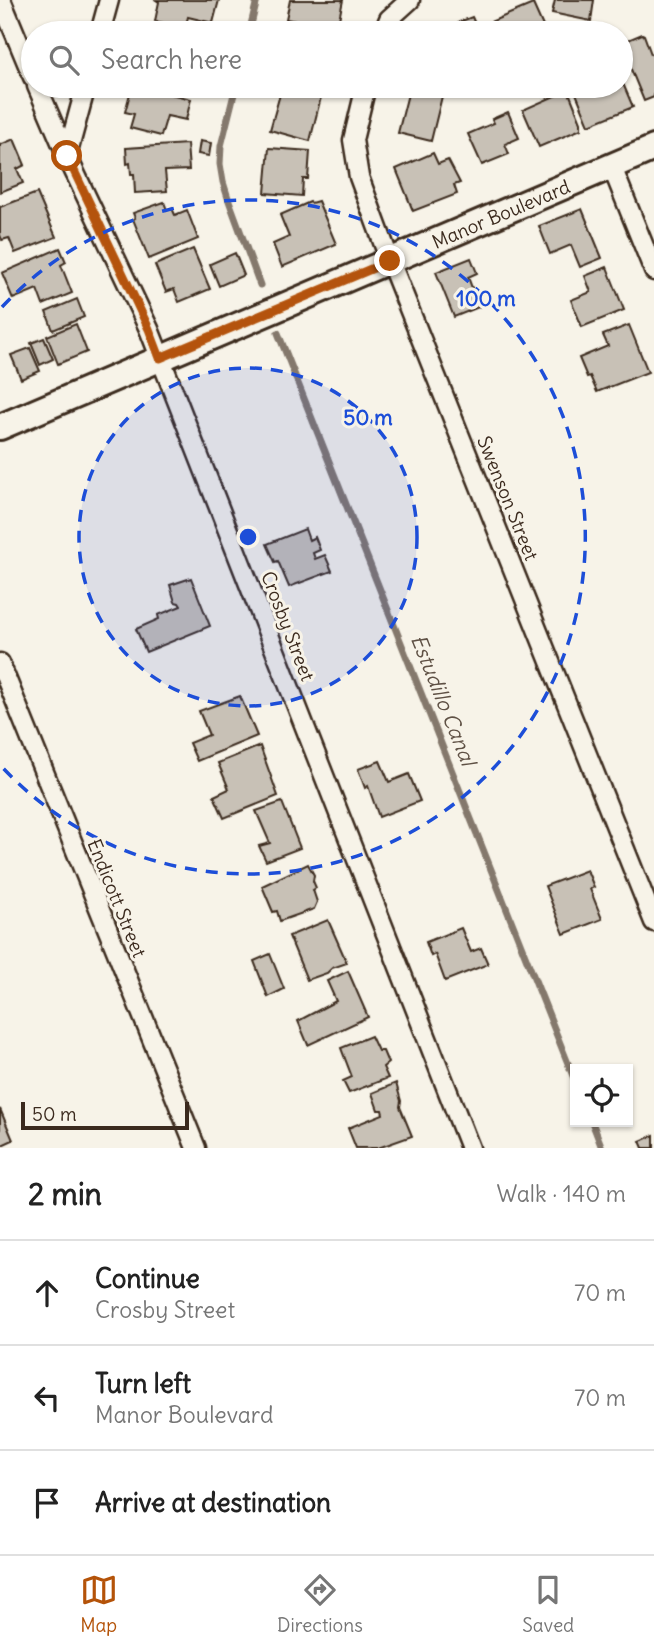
<!DOCTYPE html>
<html lang="en">
<head>
<meta charset="utf-8">
<style>
  :root { --surface:#fff; --page:#f6f6f6; --text:#222; --muted:#767676; --line:#e0e0e0; --accent:#b45309 }
  body { margin:0; font-family:Delius,sans-serif; background:var(--page); color:var(--text) }
  .controls { position:absolute; right:21px; bottom:21px; display:grid; overflow:hidden; border-radius:0px; box-shadow:0 2px 5px #0004 }
  .controls button { width:63px; height:63px; display:grid; place-items:center; padding:0; border:0; border-bottom:2px solid var(--line); background:var(--surface); color:var(--text); font:35px sans-serif }
  .scale { position:absolute; left:21px; bottom:18px; width:168px; box-sizing:border-box; padding-left:7px; border:4px solid #3b2a1e; border-top:0; font-size:19px; line-height:24px; white-space:nowrap; color:#3b2a1e; -webkit-text-stroke:5px #f7f3e8; paint-order:stroke }
  .stop { position:absolute; width:21px; height:21px; margin:-16px; border:5px solid #b45309; border-radius:50%; background:#fff }
  .stop.end { background:#b45309; border-color:#fff; box-shadow:0 2px 7px #0008 }
  .list { margin:0; padding:0; list-style:none }
  h2 { display:flex; justify-content:space-between; align-items:center; height:91px; margin:0; padding:0 28px; font-size:30px }
  h2 small { font-size:23px; font-weight:400; color:var(--muted) }
  .list li { display:grid; grid-template-columns:46px 1fr auto; gap:21px; align-items:center; box-sizing:border-box; height:105px; padding:0 28px; border-top:2px solid var(--line) }
  .list b { display:block; font-size:26px; white-space:nowrap }
  .list p { margin:0; font-size:23px; white-space:nowrap; color:var(--muted) }
  .list em { font-size:23px; font-style:normal; color:var(--muted) }
  .icon { flex:none; width:38px; height:38px; fill:none; stroke:currentColor; stroke-width:2; stroke-linecap:round; stroke-linejoin:round }
  .map { position:relative; flex:none; width:654px; height:1148px; overflow:hidden }
  .search { position:absolute; background:var(--surface); box-shadow:0 2px 5px #0004; left:21px; right:21px; top:21px; height:77px; display:flex; align-items:center; gap:18px; box-sizing:border-box; padding:0 24px; border-radius:38px; color:var(--muted); font-size:26px }
  .sheet { height:406px; background:var(--surface) }
  nav { display:flex; justify-content:space-around; align-items:center; box-sizing:border-box; height:98px; border-top:2px solid var(--line); background:var(--surface); font-size:19px; color:var(--muted) }
  nav a { display:grid; justify-items:center; gap:4px }
  nav .on { color:var(--accent) }
  .map>svg:first-child { display:block }
  .lines { fill:none; stroke-linecap:round; stroke-linejoin:round }
  .stream { stroke:#84786c; stroke-width:7 }
  .building { fill:#c8c1b6; stroke:#3b2a1e; stroke-width:2 }
  .street-casing { stroke:#3b2a1e; stroke-width:23 }
  .secondary-casing { stroke:#3b2a1e; stroke-width:30 }
  .street { stroke:#f7f3e8; stroke-width:18 }
  .secondary { stroke:#f7f3e8; stroke-width:24 }
  .route { stroke:#b45309; stroke-width:9 }
  .ring { fill:none; stroke:#1d4ed8; stroke-width:3.5; stroke-dasharray:12 9 }
  .labels { text-anchor:middle; stroke-width:6; stroke-linejoin:round; paint-order:stroke }
  .street-label { font-size:19px; fill:#3b2a1e; stroke:#f7f3e8 }
  .water-label { font-size:21px; font-style:italic; fill:#5f5145; stroke:#f7f3e8 }
  .centre { fill:#1d4ed8; stroke:#f7f3e8; stroke-width:3.5 }
  .ring-label { font-size:21px; text-anchor:middle; font-weight:bold; fill:#1d4ed8; stroke:#f7f3e8; stroke-width:6; stroke-linejoin:round; paint-order:stroke }
</style>
</head>
<body>
<div class="map">
<svg width="654" height="1148" viewBox="0 0 654 1148">
  <rect width="100%" height="100%" fill="#f7f3e8"/>
  <filter id="ink" filterUnits="userSpaceOnUse"><feTurbulence type="fractalNoise" baseFrequency=".0143" numOctaves="2"/><feDisplacementMap in="SourceGraphic" scale="14" xChannelSelector="R" yChannelSelector="G"/><feConvolveMatrix kernelMatrix="1 2 1 2 8 2 1 2 1" color-interpolation-filters="sRGB"/></filter>
  <g filter="url(#ink)">
    <g class="lines">
      <g class="stream">
        <polyline points="249,33 257,0"/>
        <polyline points="236,86 221,146 220,164 223,182 228,198 260,285"/>
        <polyline points="278,333 575,1081"/>
        <polyline points="592,1122 602,1148"/>
      </g>
    </g>
    <g class="building">
      <polygon points="156,0 219,0 213,23 188,17 185,28 155,21 159,2"/>
      <polygon points="290,0 343,0 337,29 286,19"/>
      <polygon points="555,0 594,0 591,21 552,13"/>
      <polygon points="533,4 546,33 486,33 483,25"/>
      <polygon points="472,17 479,33 448,33 461,27 459,22"/>
      <polygon points="642,34 644,35 651,54 654,53 654,97 644,101 621,45 621,43"/>
      <polygon points="621,79 633,107 589,125 573,86 621,86"/>
      <polygon points="132,86 138,86 191,99 186,120 167,116 161,136 130,128 134,114 125,112"/>
      <polygon points="410,86 435,86 444,88 431,141 398,133"/>
      <polygon points="282,87 321,97 310,141 270,130"/>
      <polygon points="568,90 581,122 581,129 539,147 523,110"/>
      <polygon points="508,112 519,138 505,144 509,154 482,165 468,134 494,123 492,119"/>
      <polygon points="14,139 25,165 17,169 23,183 0,192 0,145"/>
      <polygon points="200,141 211,143 209,156 198,154"/>
      <polygon points="187,144 189,170 165,171 167,191 135,193 134,174 131,174 130,163 127,164 126,148"/>
      <polygon points="269,148 310,151 308,179 303,179 302,196 265,193"/>
      <polygon points="433,153 438,164 448,160 460,183 454,185 457,194 413,211 396,169"/>
      <polygon points="37,193 56,237 15,253 9,238 2,240 0,235 0,207"/>
      <polygon points="318,201 336,244 282,267 273,244 289,237 280,215 310,202 311,203"/>
      <polygon points="164,202 167,210 172,208 175,215 187,210 198,239 149,259 133,219 135,218 133,213"/>
      <polygon points="582,209 602,258 580,267 571,245 550,254 539,226"/>
      <polygon points="60,248 66,262 61,265 72,293 43,305 37,289 13,299 2,273"/>
      <polygon points="193,249 210,289 179,302 174,289 166,292 155,265"/>
      <polygon points="235,253 244,275 219,286 210,264"/>
      <polygon points="471,258 477,273 468,277 479,307 454,317 436,272"/>
      <polygon points="607,267 624,310 582,327 571,300 591,292 585,276"/>
      <polygon points="77,299 84,317 53,330 46,312"/>
      <polygon points="76,324 87,352 58,364 47,336"/>
      <polygon points="629,325 648,372 597,392 590,376 587,377 579,358 608,346 603,335"/>
      <polygon points="44,338 53,359 40,365 31,343"/>
      <polygon points="30,348 40,371 21,379 11,355"/>
      <polygon points="305,529 309,540 315,537 320,550 313,553 315,559 325,555 332,571 289,587 278,561 275,562 267,544"/>
      <polygon points="191,578 210,626 146,652 136,629 159,619 158,615 181,606 179,603 175,602 170,585"/>
      <polygon points="240,696 257,736 197,761 189,743 209,735 199,711"/>
      <polygon points="260,746 278,796 224,818 214,796 229,789 218,763"/>
      <polygon points="380,761 389,782 409,774 420,801 379,817 368,786 365,788 358,769"/>
      <polygon points="282,802 300,848 266,861 259,846 270,843 256,811"/>
      <polygon points="308,864 314,875 313,881 316,888 313,890 317,902 314,909 280,921 277,911 273,912 262,886"/>
      <polygon points="587,870 594,887 590,889 602,919 564,934 545,886"/>
      <polygon points="328,920 347,963 332,968 327,973 307,980 289,936"/>
      <polygon points="461,928 471,952 481,948 488,964 445,981 435,954 431,956 426,942"/>
      <polygon points="270,954 284,989 268,997 254,961"/>
      <polygon points="348,971 368,1017 308,1045 298,1021 336,1001 327,981"/>
      <polygon points="371,1036 378,1051 383,1051 388,1063 383,1067 388,1078 349,1093 343,1081 352,1077 341,1048"/>
      <polygon points="396,1083 401,1101 400,1107 412,1136 378,1148 356,1148 348,1128 383,1114 382,1110 378,1110 372,1093"/>
      <polygon points="0,1109 13,1140 0,1146"/>
      <polygon points="654,1135 654,1148 643,1148 640,1141"/>
    </g>
    <g class="lines">
      <defs>
        <g id="street">
          <polyline points="1,0 33,77"/>
          <polyline points="100,33 109,0"/>
          <polyline points="383,33 389,19 410,0"/>
          <polyline points="37,86 67,156 149,329 470,1148"/>
          <polyline points="366,86 353,140 359,177 390,261 654,922"/>
          <polyline points="67,156 86,86"/>
          <polyline points="612,167 654,271"/>
          <polyline points="0,663 196,1148"/>
        </g>
        <polyline id="secondary" points="0,427 654,148"/>
      </defs>
      <use href="#street" class="street-casing"/>
      <use href="#secondary" class="secondary-casing"/>
      <use href="#street" class="street"/>
      <use href="#secondary" class="secondary"/>
    </g>
  </g>
  <g class="lines" filter="url(#ink)">
    <polyline class="route" points="67,156 149,329 160,358 390,261"/>
  </g>
  <circle cx="248" cy="537" r="169" fill="#1d4ed8" fill-opacity=".12"/>
  <g class="ring">
    <circle cx="248" cy="537" r="169"/>
    <path d="M2 307A337 337 0 1 1 2 767"/>
  </g>
  <g class="labels">
    <g class="street-label">
      <text transform="translate(501 214) rotate(-23)" y="7">Manor Boulevard</text>
      <text transform="translate(508 498) rotate(68)" y="7">Swenson Street</text>
      <text transform="translate(288 626) rotate(69)" y="7">Crosby Street</text>
      <text transform="translate(117 898) rotate(68)" y="7">Endicott Street</text>
    </g>
    <g class="water-label">
      <text transform="translate(443 700) rotate(68)" y="7">Estudillo Canal</text>
    </g>
  </g>
  <circle cx="248" cy="537" r="10" class="centre"/>
  <g class="ring-label">
    <text x="486" y="306">100 m</text>
    <text x="368" y="425">50 m</text>
  </g>
</svg>
<div class="controls">
<button><svg class="icon" aria-label="locate" viewBox="0 0 24 24"><circle cx="12" cy="12" r="6"/><path d="M12 2v4M12 18v4M2 12h4M18 12h4"/></svg></button>
</div>
<div class="scale">50 m</div>
<div class="stop" style="left:67px;top:156px"></div>
<div class="stop end" style="left:390px;top:261px"></div>
<div class="search"><svg class="icon" aria-label="search" viewBox="0 0 24 24"><circle cx="10" cy="10" r="6"/><path d="M15 15l6 6"/></svg>Search here</div>
</div>
<section class="sheet">
<h2>2 min<small>Walk · 140 m</small></h2>
<ul class="list">
<li><svg class="icon" aria-label="ahead" viewBox="0 0 24 24"><path d="M12 20V5M6 11l6-6 6 6"/></svg><div><b>Continue</b><p>Crosby Street</p></div><em>70 m</em></li>
<li><svg class="icon" aria-label="left" viewBox="0 0 24 24"><path d="M17 20v-9H6M10 6l-5 5 5 5"/></svg><div><b>Turn left</b><p>Manor Boulevard</p></div><em>70 m</em></li>
<li><svg class="icon" aria-label="arrive" viewBox="0 0 24 24"><path d="M6 21V4h12l-3 4 3 4H6"/></svg><div><b>Arrive at destination</b></div></li>
</ul>
</section>
<nav>
<a class="on"><svg class="icon" aria-label="map" viewBox="0 0 24 24"><path d="M3 6l6-2 6 2 6-2v14l-6 2-6-2-6 2zM9 4v14M15 6v14"/></svg>Map</a>
<a><svg class="icon" aria-label="directions" viewBox="0 0 24 24"><path d="M12 3l9 9-9 9-9-9zM9 14v-3h6M13 9l2 2-2 2"/></svg>Directions</a>
<a><svg class="icon" aria-label="saved" viewBox="0 0 24 24"><path d="M7 4h10v16l-5-4-5 4z"/></svg>Saved</a>
</nav>
</body>
</html>
